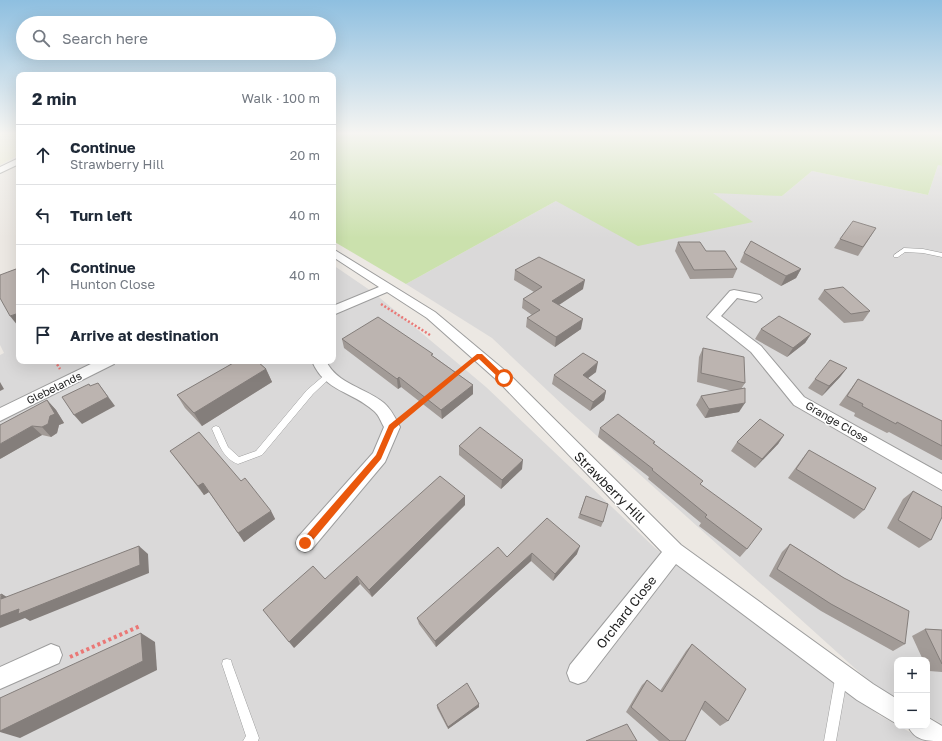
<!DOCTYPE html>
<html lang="en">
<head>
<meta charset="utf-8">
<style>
  :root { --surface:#fff; --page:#f2f2f3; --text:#1f2937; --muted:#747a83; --line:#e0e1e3 }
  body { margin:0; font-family:"Golos Text",sans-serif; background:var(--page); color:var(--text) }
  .controls { position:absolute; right:12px; bottom:12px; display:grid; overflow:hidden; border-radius:8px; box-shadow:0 4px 16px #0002 }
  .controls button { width:36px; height:36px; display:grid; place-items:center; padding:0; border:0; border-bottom:1px solid var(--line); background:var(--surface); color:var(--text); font:20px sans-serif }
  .stop { position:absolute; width:12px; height:12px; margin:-9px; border:3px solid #ea580c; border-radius:50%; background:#fff }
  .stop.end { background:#ea580c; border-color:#fff; box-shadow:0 1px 4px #0008 }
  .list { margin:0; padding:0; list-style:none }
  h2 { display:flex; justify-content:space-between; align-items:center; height:52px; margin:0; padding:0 16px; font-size:17px }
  h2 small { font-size:13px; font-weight:400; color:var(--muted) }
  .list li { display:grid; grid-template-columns:26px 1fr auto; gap:12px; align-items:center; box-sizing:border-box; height:60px; padding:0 16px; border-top:1px solid var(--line) }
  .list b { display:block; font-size:15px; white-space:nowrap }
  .list p { margin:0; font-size:13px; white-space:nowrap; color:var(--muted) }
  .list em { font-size:13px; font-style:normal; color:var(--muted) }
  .icon { flex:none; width:22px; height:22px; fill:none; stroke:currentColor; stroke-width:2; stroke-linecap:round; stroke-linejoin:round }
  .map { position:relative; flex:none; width:942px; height:741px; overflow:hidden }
  .search { position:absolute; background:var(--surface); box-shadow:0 4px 16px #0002; left:16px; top:16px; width:320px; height:44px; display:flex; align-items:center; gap:10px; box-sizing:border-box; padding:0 14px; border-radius:22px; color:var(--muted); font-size:15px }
  .panel { position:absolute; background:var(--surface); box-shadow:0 4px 16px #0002; left:16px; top:72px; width:320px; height:292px; border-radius:8px }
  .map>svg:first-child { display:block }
  .residential { fill:#dad9d9 }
  .farmland { fill:#e9e9cf }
  .grass { fill:#cbe1ad }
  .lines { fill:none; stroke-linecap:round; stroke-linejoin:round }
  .lane-casing { stroke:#9d9d9d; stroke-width:1 }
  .street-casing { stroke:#9d9d9d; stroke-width:2 }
  .path-far2 { stroke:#ea7876; stroke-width:2.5; stroke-dasharray:2 2; stroke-linecap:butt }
  .path-far1 { stroke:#ea7876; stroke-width:3; stroke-dasharray:2.5 2.5; stroke-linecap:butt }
  .path { stroke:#ea7876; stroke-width:4; stroke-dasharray:3 3; stroke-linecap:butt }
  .lane { fill:#fff; fill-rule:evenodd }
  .street { fill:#fff; fill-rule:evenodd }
  .wall { fill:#a29b97 }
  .shaded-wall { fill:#847e7b }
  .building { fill:#bcb4b0; stroke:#847e7b }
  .route { fill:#ea580c }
  .labels { text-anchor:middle; stroke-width:3; stroke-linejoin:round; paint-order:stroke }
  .street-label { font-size:11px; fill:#1c1c1c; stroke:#fff }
  .near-street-label { font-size:13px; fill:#1c1c1c; stroke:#fff }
</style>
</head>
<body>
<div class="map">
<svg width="942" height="741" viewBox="0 0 942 741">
  <rect width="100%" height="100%" fill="#ece8e3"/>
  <g class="residential">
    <polygon points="938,165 942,166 942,724 927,716 927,660 897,660 897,699 879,690 566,408 492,338 406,284 556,201 680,180 782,196 812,171 928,195"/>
    <polygon points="333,265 374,293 486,387 655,548 879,715 926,741 0,741 0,355 4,353 0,345 0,278 19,271 19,361 333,361"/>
  </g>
  <polygon class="farmland" points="0,134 19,134 19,155 0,165"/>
  <polygon class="grass" points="333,134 942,134 942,166 938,165 928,195 812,171 782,196 713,193 753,222 638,246 556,201 406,284 333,241"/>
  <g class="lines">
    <defs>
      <g id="lane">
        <polygon points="904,248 923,249 942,253 942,257 923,253 905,252 898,257 894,257 894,255"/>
        <path d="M329,372L331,373L333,375L331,377L313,394L262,455L238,464C223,459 218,442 212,429L213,427L216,426L219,427L228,447L239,457L256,451L307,390L327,373Z"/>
        <polygon points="227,659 231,660 232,664 259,738 258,741 243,741 246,736 222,664 223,660"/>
        <polygon points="841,673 845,675 847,679 836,741 824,741 835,679 837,675"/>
      </g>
      <g id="street">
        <polygon points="19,158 19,164 0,173 0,167"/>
        <polygon points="333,249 435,312 509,374 681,545 873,684 897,699 897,724 857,700 676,564 586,681 578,684 570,681 567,673 570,665 662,552 499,382 427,318 387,292 333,315 333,306 379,287 333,257"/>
        <polygon points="734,290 760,295 762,298 756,302 737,298 721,316 761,346 804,397 942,474 942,490 794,405 751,352 707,317 730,291"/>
        <polygon points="97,361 116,361 114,364 0,421 0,408"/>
        <path d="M312,361H326C337,384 366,388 384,403C391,409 396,419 400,427L385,462L312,549L305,552L298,549L296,543L298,537L373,453L384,427C381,422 379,415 374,411C352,391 325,392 312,361Z"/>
        <polygon points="51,644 59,647 62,655 59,663 0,689 0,667"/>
        <path d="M927,717L942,726V741C927,741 915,741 908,726H927Z"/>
      </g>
    </defs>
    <use href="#lane" class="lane-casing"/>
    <use href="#street" class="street-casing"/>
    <g class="path-far2">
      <polyline points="381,304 430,335"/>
      <polyline points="55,361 60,369"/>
      <polyline points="455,375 467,365"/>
      <polyline points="405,416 424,401"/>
    </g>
    <polyline class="path-far1" points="404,417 406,415"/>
    <polyline class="path" points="70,657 140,626"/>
    <use href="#lane" class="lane"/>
    <use href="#street" class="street"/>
  </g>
  <g class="wall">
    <polygon points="876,228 858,256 834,248 840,239"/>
    <polygon points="678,242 706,251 737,269 733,278 690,279 675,251"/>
    <polygon points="744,253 801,269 796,278 781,286 740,262"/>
    <polygon points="515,270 583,289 559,305 581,329 555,347 526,327 527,318 532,315 522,308 523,299 534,292 514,280"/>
    <polygon points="824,290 870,311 863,321 844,323 818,299"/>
    <polygon points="761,329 811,334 805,343 787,357 755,339"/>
    <polygon points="342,339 433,356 473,385 473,394 442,419 401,387 398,389 344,348"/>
    <polygon points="703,348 745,383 741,389 739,412 705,418 696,405 701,396 732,391 697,382 699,357"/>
    <polygon points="229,361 257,361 266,369 272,382 202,426 185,408 177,395 232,364"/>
    <polygon points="847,368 840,377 822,396 808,388 815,379"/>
    <polygon points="596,372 588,378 606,391 604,400 590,411 552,384 554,375"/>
    <polygon points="858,379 942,421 942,460 941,460 889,432 887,433 854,416 855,413 839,405"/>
    <polygon points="47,400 56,410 64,423 59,425 57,433 51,437 42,435 0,459"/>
    <polygon points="600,428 654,444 701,485 747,549 740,557 699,526 701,523 648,479 649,477 598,437"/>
    <polygon points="784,435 778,444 755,468 731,451 737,442"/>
    <polygon points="459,446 522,469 501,489 459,455"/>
    <polygon points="809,450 864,510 854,519 788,478 802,459"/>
    <polygon points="170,451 241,481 271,511 275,519 244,542 209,492 204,495"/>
    <polygon points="913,491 931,540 919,548 887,528 903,499"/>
    <polygon points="586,496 603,522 601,527 578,518"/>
    <polygon points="465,505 372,597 360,584 294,648 325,579"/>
    <polygon points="547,518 577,554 553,581 531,561 436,647 419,624 417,618 507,557"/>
    <polygon points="790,544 844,578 905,644 893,651 821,611 769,576 782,552"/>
    <polygon points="925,629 942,630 942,672 929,671 927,667 927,660 923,660 912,636"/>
    <polygon points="692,644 728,721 720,726 701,709 685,741 659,741 626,712 642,685 647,680 660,691 686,651"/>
    <polygon points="437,705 479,707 448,729 437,708"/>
  </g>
  <g class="shaded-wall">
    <polygon points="801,269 796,278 781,286 786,276"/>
    <polygon points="585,280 583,289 551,310 552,301"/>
    <polygon points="19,313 19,326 18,326 10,316"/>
    <polygon points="583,319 581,329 555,347 556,337"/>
    <polygon points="811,334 805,343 787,357 793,348"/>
    <polygon points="598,362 596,372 580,384 583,375"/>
    <polygon points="847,368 840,377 822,396 829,386"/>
    <polygon points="266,369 272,382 202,426 194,413"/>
    <polygon points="399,377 401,387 398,389 397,379"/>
    <polygon points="0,382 4,389 0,391"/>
    <polygon points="98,383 115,406 82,424 74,415"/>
    <polygon points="473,385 473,394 442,419 441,410"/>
    <polygon points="606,391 604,400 590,411 593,402"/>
    <polygon points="47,400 56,410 64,423 59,425 57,433 51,437 42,427"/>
    <polygon points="745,403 739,412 705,418 709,409"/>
    <polygon points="32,426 42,435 0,459 0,444"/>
    <polygon points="784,435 778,444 755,468 762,459"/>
    <polygon points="523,460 522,469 501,489 502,480"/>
    <polygon points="203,483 209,492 204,495 198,486"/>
    <polygon points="465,496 465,505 372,597 369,590"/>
    <polygon points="271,511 275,519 244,542 238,533"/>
    <polygon points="139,546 148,554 149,573 30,621 25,618 0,628 0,616"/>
    <polygon points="580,546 577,554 553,581 555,574"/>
    <polygon points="532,553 531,561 436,647 435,641"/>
    <polygon points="357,576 360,584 294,648 289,642"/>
    <polygon points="2,594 15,602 1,599"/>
    <polygon points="141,633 155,642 157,670 20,738 0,732 0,731"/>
    <polygon points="479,704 479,707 448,729 448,727"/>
  </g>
  <g class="building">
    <polygon points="853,221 876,228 863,247 840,239"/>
    <polygon points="751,241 801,269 786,276 744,253"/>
    <polygon points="678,242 700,242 706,251 725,251 737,269 694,270"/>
    <polygon points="539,257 585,280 552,301 583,319 556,337 527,318 540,310 523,299 542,287 515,270"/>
    <polygon points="16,269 19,273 19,313 10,316 0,298 0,275"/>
    <polygon points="843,287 870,311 851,314 824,290"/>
    <polygon points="779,316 811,334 793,348 761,329"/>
    <polygon points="378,317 433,354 431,355 473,385 441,410 399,377 397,379 342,339"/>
    <polygon points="703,348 744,357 745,383 701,373"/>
    <polygon points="583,353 598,362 583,375 606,391 593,402 554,375"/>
    <polygon points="830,360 847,368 829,386 815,379"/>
    <polygon points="234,361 257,361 266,369 194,413 177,395 235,362"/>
    <polygon points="858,379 942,421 942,446 897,422 896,424 862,406 863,404 847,396"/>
    <polygon points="98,383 108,397 74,415 62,397 89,384 90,386"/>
    <polygon points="745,388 745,403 709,409 701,396"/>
    <polygon points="47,400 55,414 50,416 48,424 42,427 32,426 0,444 0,425"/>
    <polygon points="618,414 655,442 653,443 703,481 700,484 762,529 747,549 705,517 707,515 652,470 653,469 600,428"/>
    <polygon points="760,419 784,435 762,459 737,442"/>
    <polygon points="480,427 523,460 502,480 459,446"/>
    <polygon points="199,432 241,481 245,478 271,511 238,533 203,483 198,486 170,451"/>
    <polygon points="809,450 876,488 864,510 796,469"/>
    <polygon points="440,476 465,496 369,590 357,576 289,642 263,610 313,566 325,579"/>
    <polygon points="913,491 942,507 942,517 931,540 898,520"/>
    <polygon points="586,496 608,504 603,522 580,514"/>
    <polygon points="547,518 580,546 555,574 532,553 435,641 417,618 498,547 507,557"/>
    <polygon points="790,544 844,578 909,611 905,644 831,604 777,569"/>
    <polygon points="139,546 140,565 18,614 19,609 0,616 0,595 2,594 1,599"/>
    <polygon points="925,629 942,630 942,664"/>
    <polygon points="141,633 143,661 0,731 0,698"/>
    <polygon points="692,644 746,689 728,721 705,701 685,741 670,741 631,707 647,680 662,692"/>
    <polygon points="467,683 479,704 448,727 437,705"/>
    <polygon points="627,724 637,741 586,741"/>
  </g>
  <linearGradient id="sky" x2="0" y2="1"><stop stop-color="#8ebfe0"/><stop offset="0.56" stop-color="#f6f5f2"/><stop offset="1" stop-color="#f6f5f2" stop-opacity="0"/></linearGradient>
  <rect width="942" height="238" fill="url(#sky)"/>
  <polygon class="route" points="477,354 482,354 506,377 506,380 501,380 479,359 474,362 394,429 381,459 308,546 302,546 302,540 376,455 389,425"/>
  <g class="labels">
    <g class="street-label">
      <text transform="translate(54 388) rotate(-26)" y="4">Glebelands</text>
      <text transform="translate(837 422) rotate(30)" y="4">Grange Close</text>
    </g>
    <g class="near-street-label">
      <text transform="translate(610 487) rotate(45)" y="5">Strawberry Hill</text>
      <text transform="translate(626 612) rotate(-52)" y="5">Orchard Close</text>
    </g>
  </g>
</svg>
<div class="controls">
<button>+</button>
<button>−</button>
</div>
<div class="stop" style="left:504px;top:378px"></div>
<div class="stop end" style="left:305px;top:543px"></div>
<div class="search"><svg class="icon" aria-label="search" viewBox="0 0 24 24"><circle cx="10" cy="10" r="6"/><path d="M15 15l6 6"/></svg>Search here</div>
<section class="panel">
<h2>2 min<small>Walk · 100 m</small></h2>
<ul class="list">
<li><svg class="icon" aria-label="ahead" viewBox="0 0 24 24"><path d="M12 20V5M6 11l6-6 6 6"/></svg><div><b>Continue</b><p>Strawberry Hill</p></div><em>20 m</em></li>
<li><svg class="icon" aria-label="left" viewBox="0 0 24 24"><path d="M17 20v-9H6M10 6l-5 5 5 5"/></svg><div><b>Turn left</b></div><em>40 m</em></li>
<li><svg class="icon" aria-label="ahead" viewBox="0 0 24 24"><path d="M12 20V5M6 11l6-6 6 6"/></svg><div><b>Continue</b><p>Hunton Close</p></div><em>40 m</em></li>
<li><svg class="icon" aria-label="arrive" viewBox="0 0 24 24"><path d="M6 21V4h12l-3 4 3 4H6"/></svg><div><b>Arrive at destination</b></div></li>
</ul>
</section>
</div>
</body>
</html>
